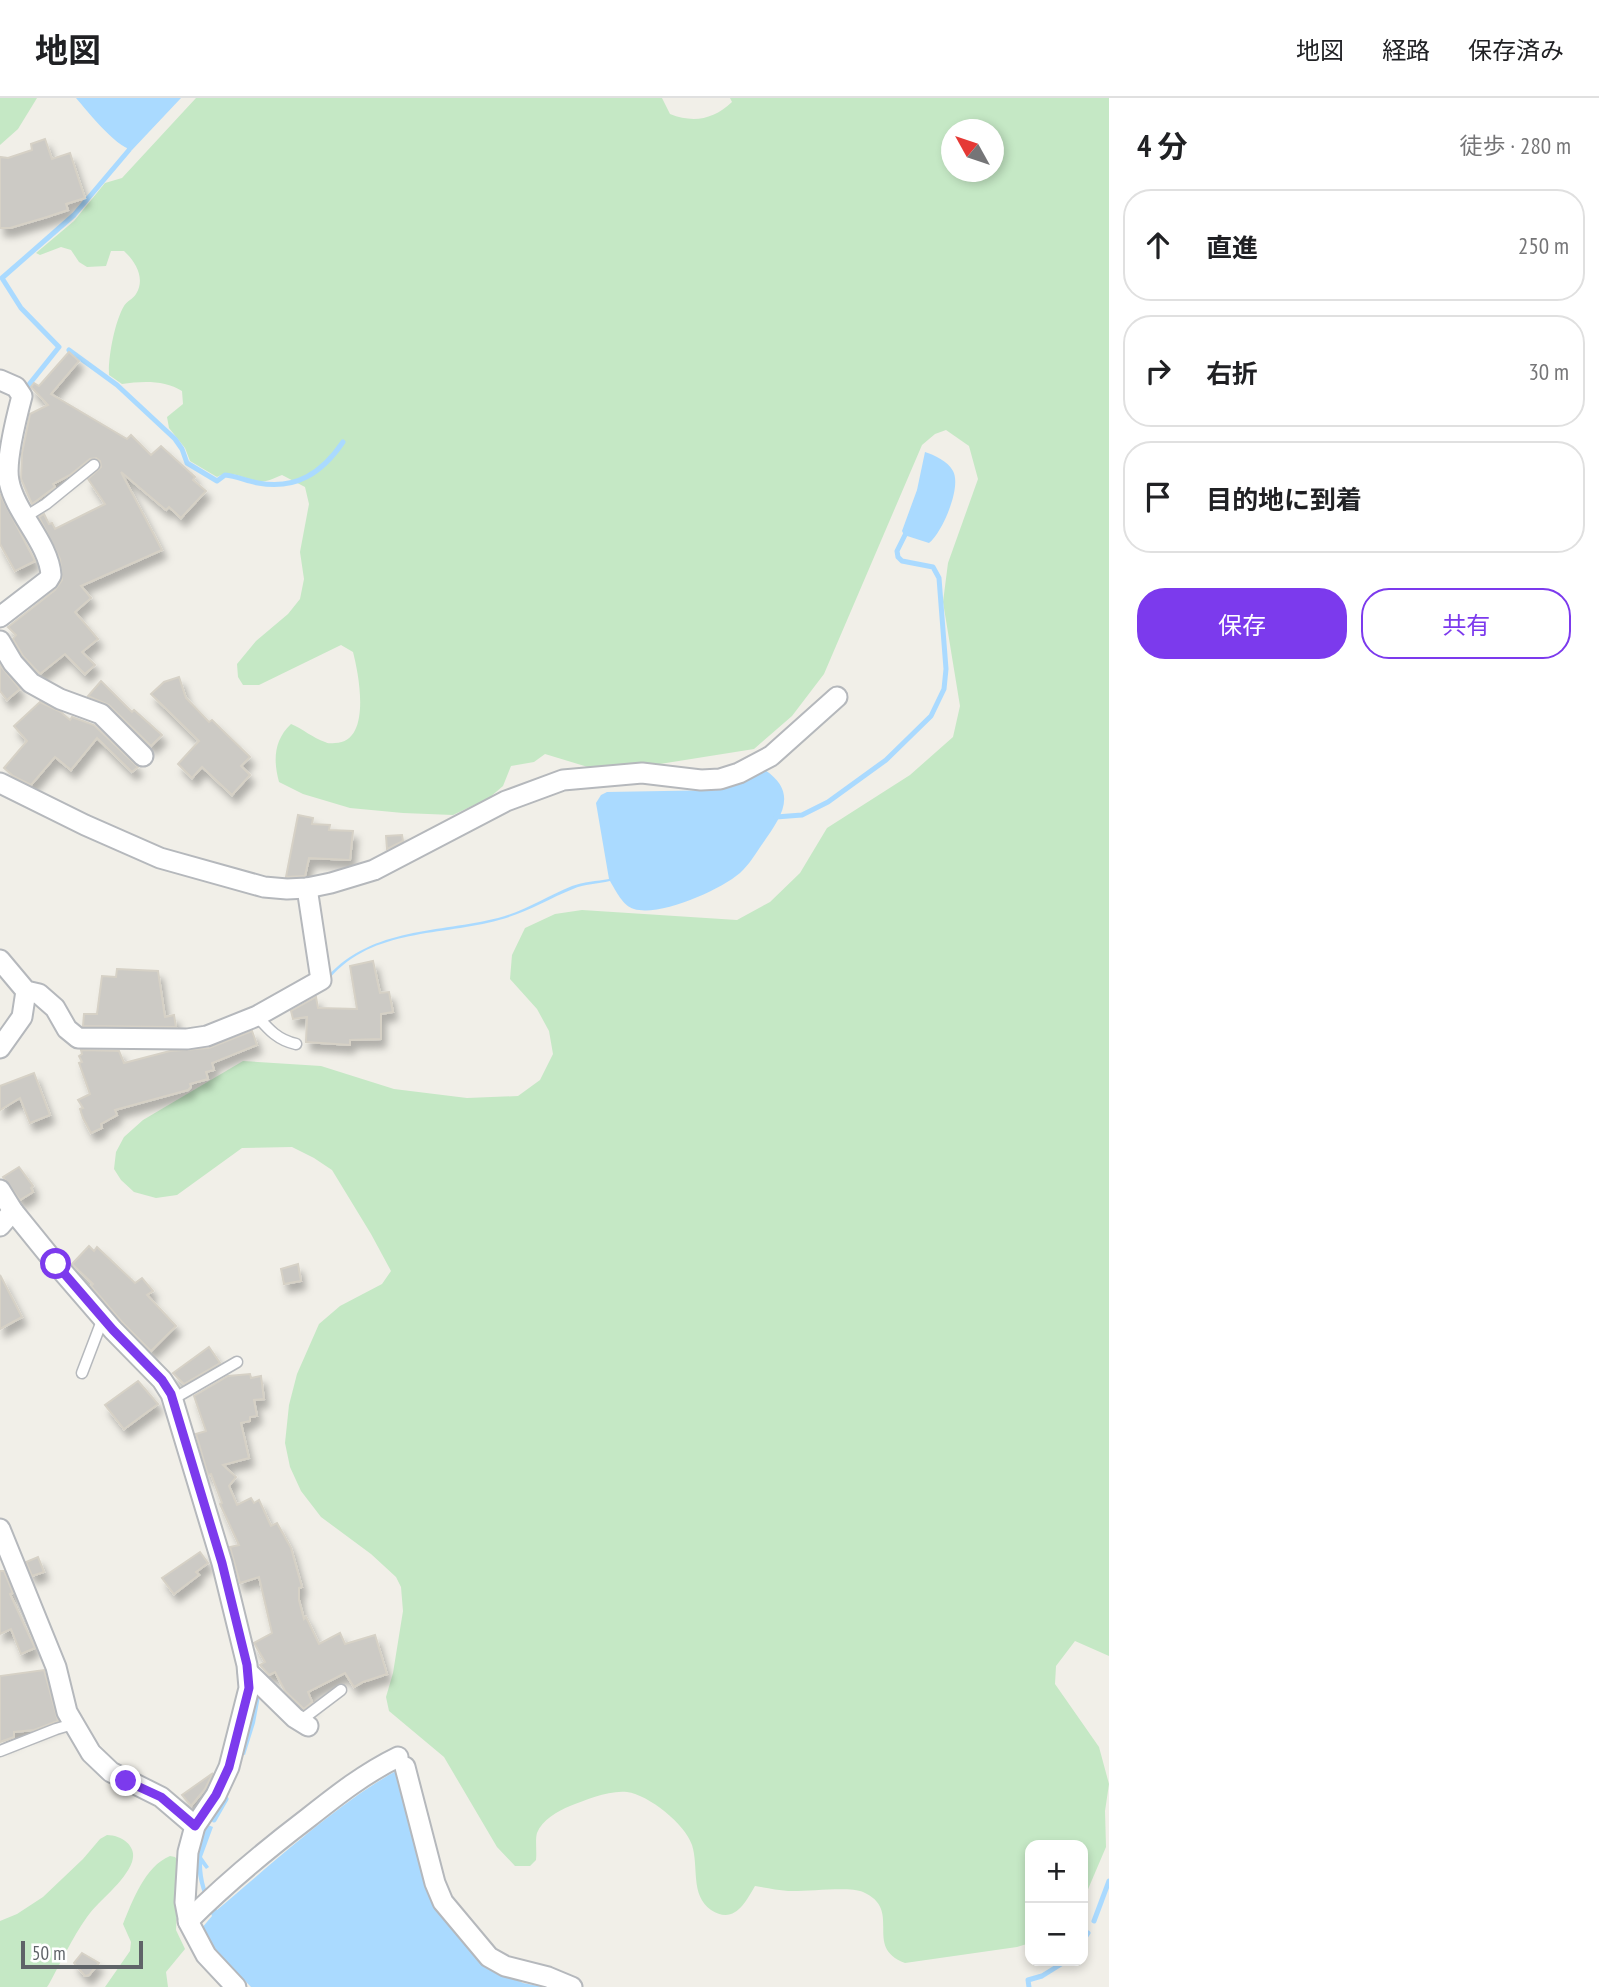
<!DOCTYPE html>
<html lang="ja">
<head>
<meta charset="utf-8">
<style>
  :root { --surface:#fff; --page:#f6f6f6; --text:#202124; --muted:#757577; --line:#e0e0e0; --accent:#7c3aed }
  body { margin:0; font-family:"PT Sans Narrow","Noto Sans JP",sans-serif; background:var(--page); color:var(--text) }
  .controls { position:absolute; right:21px; bottom:21px; display:grid; overflow:hidden; border-radius:14px; box-shadow:0 4px 10px #0003 }
  .controls button { width:63px; height:63px; display:grid; place-items:center; padding:0; border:0; border-bottom:2px solid var(--line); background:var(--surface); color:var(--text); font:35px sans-serif }
  .compass { position:absolute; left:941px; top:21px; width:63px; height:63px; border-radius:50%; background:var(--surface); box-shadow:0 4px 10px #0003; rotate:310deg }
  .scale { position:absolute; left:21px; bottom:18px; width:122px; box-sizing:border-box; padding-left:7px; border:4px solid #5f6368; border-top:0; font-size:19px; line-height:24px; white-space:nowrap; color:#5f6368; -webkit-text-stroke:5px #fff; paint-order:stroke }
  .stop { position:absolute; width:21px; height:21px; margin:-16px; border:5px solid #7c3aed; border-radius:50%; background:#fff }
  .stop.end { background:#7c3aed; border-color:#fff; box-shadow:0 2px 7px #0008 }
  .list { margin:0; padding:0; list-style:none }
  h2 { display:flex; justify-content:space-between; align-items:center; height:91px; margin:0; padding:0 28px; font-size:30px }
  h2 small { font-size:23px; font-weight:400; color:var(--muted) }
  .list li { display:grid; grid-template-columns:46px 1fr auto; gap:21px; align-items:center; box-sizing:border-box; height:112px; margin:0 14px 14px; padding:0 14px; border:2px solid var(--line); border-radius:28px }
  .list b { display:block; font-size:26px; white-space:nowrap }
  .list em { font-size:23px; font-style:normal; color:var(--muted) }
  .actions { display:flex; gap:14px; padding:21px 28px }
  .actions a { flex:1; padding:16px 0; border:2px solid var(--accent); border-radius:28px; text-align:center; font-size:24px; color:var(--accent) }
  .actions .main { background:var(--accent); color:#fff }
  .icon { flex:none; width:38px; height:38px; fill:none; stroke:currentColor; stroke-width:2; stroke-linecap:round; stroke-linejoin:round }
  .map { position:relative; flex:none; width:1109px; height:1889px; overflow:hidden }
  header { display:flex; align-items:center; gap:42px; box-sizing:border-box; height:98px; padding:0 35px; background:var(--surface); border-bottom:2px solid var(--line) }
  header strong { font-size:33px }
  nav { display:flex; gap:38px; margin-inline-start:auto; font-size:24px }
  main { display:flex }
  aside { flex:1; background:var(--surface) }
  .map>svg:first-child { display:block }
  .green { fill:#c5e8c5; fill-rule:evenodd }
  .water { fill:#aadaff }
  .lines { fill:none; stroke-linecap:round; stroke-linejoin:round }
  .stream { stroke:#aadaff; stroke-width:5 }
  .building { fill:#cccac5; stroke:#d6d1c6; stroke-width:2; filter:url(#shadow) }
  .lane-casing { stroke:#b5b8bc; stroke-width:13 }
  .street-casing { stroke:#b5b8bc; stroke-width:23 }
  .lane { stroke:#fff; stroke-width:10 }
  .street { stroke:#fff; stroke-width:19 }
  .route { stroke:#7c3aed; stroke-width:9 }
</style>
</head>
<body>
<header>
<strong>地図</strong>
<nav><a>地図</a><a>経路</a><a>保存済み</a></nav>
</header>
<main>
<div class="map">
<svg width="1109" height="1889" viewBox="0 0 1109 1889">
  <defs>
    <filter id="shadow"><feDropShadow dx="4.5" dy="8" stdDeviation="3.5" flood-color="#0004"/></filter>
  </defs>
  <rect width="100%" height="100%" fill="#f1efe8"/>
  <g class="green">
    <polygon points="0,0 37,0 18,31 0,47"/>
    <path d="M196,0H662L670,16C693,25 713,22 732,4L730,0H1109V1558L1075,1543L1056,1568L1055,1586L1099,1649L1109,1686L1105,1713L1106,1749L1083,1803V1747H1030V1845L1017,1849L905,1865C862,1849 904,1812 863,1794C849,1788 806,1794 788,1793C777,1792 766,1790 755,1788C745,1805 734,1827 711,1812C690,1797 699,1769 692,1747C685,1726 649,1697 627,1694C609,1692 586,1702 570,1708C558,1713 542,1722 537,1735C535,1742 537,1754 536,1762L530,1768H515L497,1749L444,1659L389,1613L386,1599L393,1575L403,1513L401,1489L396,1479L371,1456L321,1419L301,1393L290,1369L285,1345L289,1307L297,1276L319,1226L340,1208L382,1186L391,1173L371,1136L332,1072L314,1060L292,1049L242,1050L177,1097L156,1100L134,1094L121,1082L114,1071L116,1054L124,1039L143,1022L243,963L321,968L394,991L467,1000L518,998L540,982L553,956L549,933L537,911L510,881L512,857L525,830L555,816L582,812L737,822L770,804L800,775L827,730L910,677L953,639L960,608L943,504L948,465L978,381L969,348L946,332L935,336L922,347L824,576L792,618L754,651L641,669L601,673L545,656L534,664L511,668L503,688L489,700L453,717L403,715L350,710L303,696L279,684C273,662 274,642 291,626C303,631 313,640 325,644C328,646 332,645 335,645C372,644 359,577 353,554L341,547L259,587H243L238,579L237,566L256,543L288,516L300,501L304,481L300,454L309,406L305,389L282,377C276,379 271,382 266,383C247,385 234,370 217,379L190,363L185,350L169,330L167,319L183,306L182,293C165,282 142,283 122,286L109,277C108,259 115,223 124,208C127,203 133,201 136,196C146,180 135,163 124,153H111L106,168L87,169L79,164L71,152L61,149L40,157L36,155L74,123L105,85L122,80ZM951,32H993V74H951Z"/>
    <path d="M107,1737C121,1737 138,1748 132,1764C124,1785 100,1801 87,1819C72,1840 61,1864 49,1886L47,1889H0V1823L17,1816L43,1799L83,1761L100,1741Z"/>
    <path d="M170,1758L175,1759L179,1764L176,1832L185,1851L166,1874L168,1889H105L130,1853L131,1844L123,1826C132,1804 145,1768 170,1758Z"/>
  </g>
  <g class="water">
    <path d="M76,0H181L132,52C114,47 89,15 76,0Z"/>
    <path d="M925,354C934,357 948,363 953,373C962,389 942,435 929,445L904,437L902,433L917,392Z"/>
    <path d="M765,672C799,695 781,719 763,745C756,755 749,767 740,775C720,792 660,819 634,811C623,808 616,793 610,783C598,786 584,786 573,791C548,801 526,815 499,822C442,838 373,830 330,880L328,878C373,829 439,835 498,820C525,813 547,798 572,788C583,784 597,783 609,781L596,705L601,697L607,694L721,692Z"/>
    <polygon points="261,1593 255,1625 245,1657 242,1656 256,1594"/>
    <path d="M396,1673L439,1812L475,1858L487,1867L523,1885L543,1889H251L211,1848L201,1831L212,1818C197,1782 190,1763 208,1727L213,1729L202,1759L209,1769L206,1771L202,1766C202,1782 207,1799 217,1812C271,1767 335,1707 396,1673Z"/>
  </g>
  <g class="lines">
    <g class="stream">
      <path d="M69,252L117,287L175,341L182,351L187,365L217,383L225,377C236,378 247,383 258,385C296,392 322,375 343,344"/>
      <polyline points="27,289 59,249 21,210 2,180 74,117 129,52 131,47"/>
      <polyline points="776,719 802,717 828,704 886,662 931,618 944,591 946,571 939,480 933,469 902,463 898,459 897,453 907,433"/>
      <polyline points="214,1722 226,1701"/>
      <polyline points="1094,1823 1109,1783"/>
      <polyline points="1083,1842 1088,1835"/>
      <polyline points="1029,1889 1028,1882 1042,1878 1066,1863"/>
    </g>
  </g>
  <g class="building">
    <polygon points="45,41 52,61 70,55 85,100 66,106 68,112 47,119 10,130 0,130 0,59 8,60 32,52 31,46"/>
    <polygon points="69,254 79,263 51,296 127,341 131,337 151,357 161,348 195,379 193,382 206,393 181,420 169,409 166,412 121,374 162,452 81,488 91,500 75,514 98,541 82,554 95,567 85,576 65,556 40,576 23,558 13,541 16,537 8,529 55,492 62,482 60,461 39,419 44,416 49,426 52,425 55,431 105,406 88,381 101,369 100,363 96,360 90,361 70,377 53,386 55,389 32,406 21,381 22,355 30,316 48,307 31,289 34,285 39,288"/>
    <polygon points="0,396 35,463 15,473 0,446"/>
    <polygon points="0,567 20,591 7,602 0,593"/>
    <polygon points="179,579 186,600 209,624 212,622 250,659 241,668 250,677 232,697 202,669 192,680 178,666 199,643 151,596 164,584"/>
    <polygon points="101,583 132,614 134,612 162,637 151,648 109,607 88,598"/>
    <polygon points="40,604 61,614 70,622 72,619 94,627 138,669 132,674 97,640 71,672 55,659 31,687 13,678 4,670 27,643 14,628"/>
    <polygon points="298,717 313,720 312,726 330,727 329,732 353,733 350,762 309,760 305,778 286,779"/>
    <polygon points="402,737 403,743 387,751 386,738"/>
    <polygon points="373,863 380,895 389,894 393,914 381,916 381,941 350,942 350,947 306,944 307,919 293,921 291,913 316,899 318,910 357,911 350,868"/>
    <polygon points="117,871 158,873 165,919 174,917 176,929 83,928 84,916 97,916 102,878 116,879"/>
    <polygon points="252,933 257,947 212,965 214,972 206,974 208,981 190,986 191,989 188,992 115,1012 117,1017 101,1026 102,1030 91,1035 83,1020 80,1011 83,1010 78,1002 90,996 79,965 82,964 79,958 82,956 81,952 119,953 124,965 170,953 209,950"/>
    <polygon points="34,975 50,1017 30,1025 20,1000 0,1012 0,988"/>
    <polygon points="19,1069 33,1088 31,1090 33,1094 20,1102 3,1079"/>
    <polygon points="89,1148 94,1153 97,1149 135,1185 142,1180 153,1193 147,1197 176,1228 151,1253 122,1224 91,1188 93,1186 72,1166"/>
    <polygon points="298,1166 301,1183 284,1186 281,1171"/>
    <polygon points="0,1177 22,1219 0,1231"/>
    <polygon points="209,1249 220,1265 184,1286 173,1275"/>
    <polygon points="250,1276 251,1280 261,1278 264,1301 254,1302 257,1318 250,1319 250,1323 241,1325 249,1360 223,1367 236,1379 229,1388 237,1407 251,1400 254,1405 259,1402 271,1428 277,1425 291,1450 302,1489 299,1490 299,1502 304,1521 306,1519 319,1546 340,1535 345,1546 375,1537 387,1576 363,1584 354,1589 345,1575 308,1594 312,1604 304,1611 285,1593 275,1574 269,1577 260,1567 265,1564 254,1545 272,1535 259,1479 240,1485 230,1449 239,1447 220,1406 222,1405 211,1376 208,1377 196,1336 206,1333 194,1298 228,1278"/>
    <polygon points="138,1283 158,1306 124,1331 105,1307"/>
    <polygon points="200,1454 208,1465 196,1474 199,1477 174,1496 162,1480"/>
    <polygon points="38,1459 44,1474 32,1478 26,1464"/>
    <polygon points="0,1473 4,1473 13,1495 10,1496 35,1550 21,1556 11,1531 0,1536"/>
    <polygon points="44,1572 58,1623 34,1632 14,1634 14,1639 0,1644 0,1578"/>
    <polygon points="213,1675 205,1691 191,1708 182,1697"/>
    <polygon points="82,1855 99,1865 89,1877 85,1878 74,1865"/>
  </g>
  <g class="lines">
    <defs>
      <g id="lane">
        <polyline points="25,419 46,406 94,367"/>
        <path d="M257,918C269,932 278,942 296,946"/>
        <polyline points="82,1275 103,1220"/>
        <polyline points="173,1301 237,1264"/>
        <polyline points="300,1623 341,1592"/>
        <polyline points="0,1653 56,1631 73,1626"/>
      </g>
      <g id="street">
        <path d="M0,282L16,289L22,298C17,317 5,365 9,383C15,415 49,445 51,477L48,482L0,519"/>
        <polyline points="0,543 13,565 31,585 60,601 101,616 143,658"/>
        <polyline points="0,685 85,727 160,760 264,789 287,791 307,790 331,785 374,772 506,703 563,682 642,675 701,682 720,681 739,675 771,658 837,599"/>
        <polyline points="0,862 26,893 39,896 55,910 67,931 78,940 187,941 207,938 257,918 321,882 307,790"/>
        <polyline points="0,950 22,919 26,893"/>
        <polyline points="0,1092 13,1113 56,1166 113,1232 162,1282 171,1296 222,1465 247,1567 249,1590 229,1669 216,1697 195,1728 188,1754 185,1804 189,1825 206,1857 236,1889"/>
        <polyline points="0,1128 13,1113"/>
        <polyline points="0,1431 56,1569 67,1614 91,1655 111,1674 161,1699 195,1728"/>
        <polyline points="248,1574 295,1620 308,1628"/>
        <polyline points="405,1669 435,1785 443,1804 489,1859 505,1868 548,1879 572,1889"/>
        <path d="M188,1823C226,1785 266,1752 308,1720C337,1697 365,1675 398,1659"/>
      </g>
    </defs>
    <use href="#lane" class="lane-casing"/>
    <use href="#street" class="street-casing"/>
    <use href="#lane" class="lane"/>
    <use href="#street" class="street"/>
  </g>
  <g class="lines">
    <polyline class="route" points="56,1166 113,1232 162,1282 171,1296 222,1465 247,1567 249,1590 229,1669 216,1697 195,1728 161,1699 126,1683"/>
  </g>
</svg>
<div class="controls">
<button>+</button>
<button>−</button>
</div>
<svg class="compass" viewBox="-18 -18 36 36"><path d="M0-13l5 13h-10z" fill="#e53935"/><path d="M0 13l5-13h-10z" fill="#757577"/></svg>
<div class="scale">50 m</div>
<div class="stop" style="left:56px;top:1166px"></div>
<div class="stop end" style="left:126px;top:1683px"></div>
</div>
<aside>
<h2>4 分<small>徒歩 · 280 m</small></h2>
<ul class="list">
<li><svg class="icon" aria-label="ahead" viewBox="0 0 24 24"><path d="M12 20V5M6 11l6-6 6 6"/></svg><div><b>直進</b></div><em>250 m</em></li>
<li><svg class="icon" aria-label="right" viewBox="0 0 24 24"><path d="M7 20v-9h11M14 6l5 5-5 5"/></svg><div><b>右折</b></div><em>30 m</em></li>
<li><svg class="icon" aria-label="arrive" viewBox="0 0 24 24"><path d="M6 21V4h12l-3 4 3 4H6"/></svg><div><b>目的地に到着</b></div></li>
</ul>
<div class="actions"><a class="main">保存</a><a>共有</a></div>
</aside>
</main>
</body>
</html>
